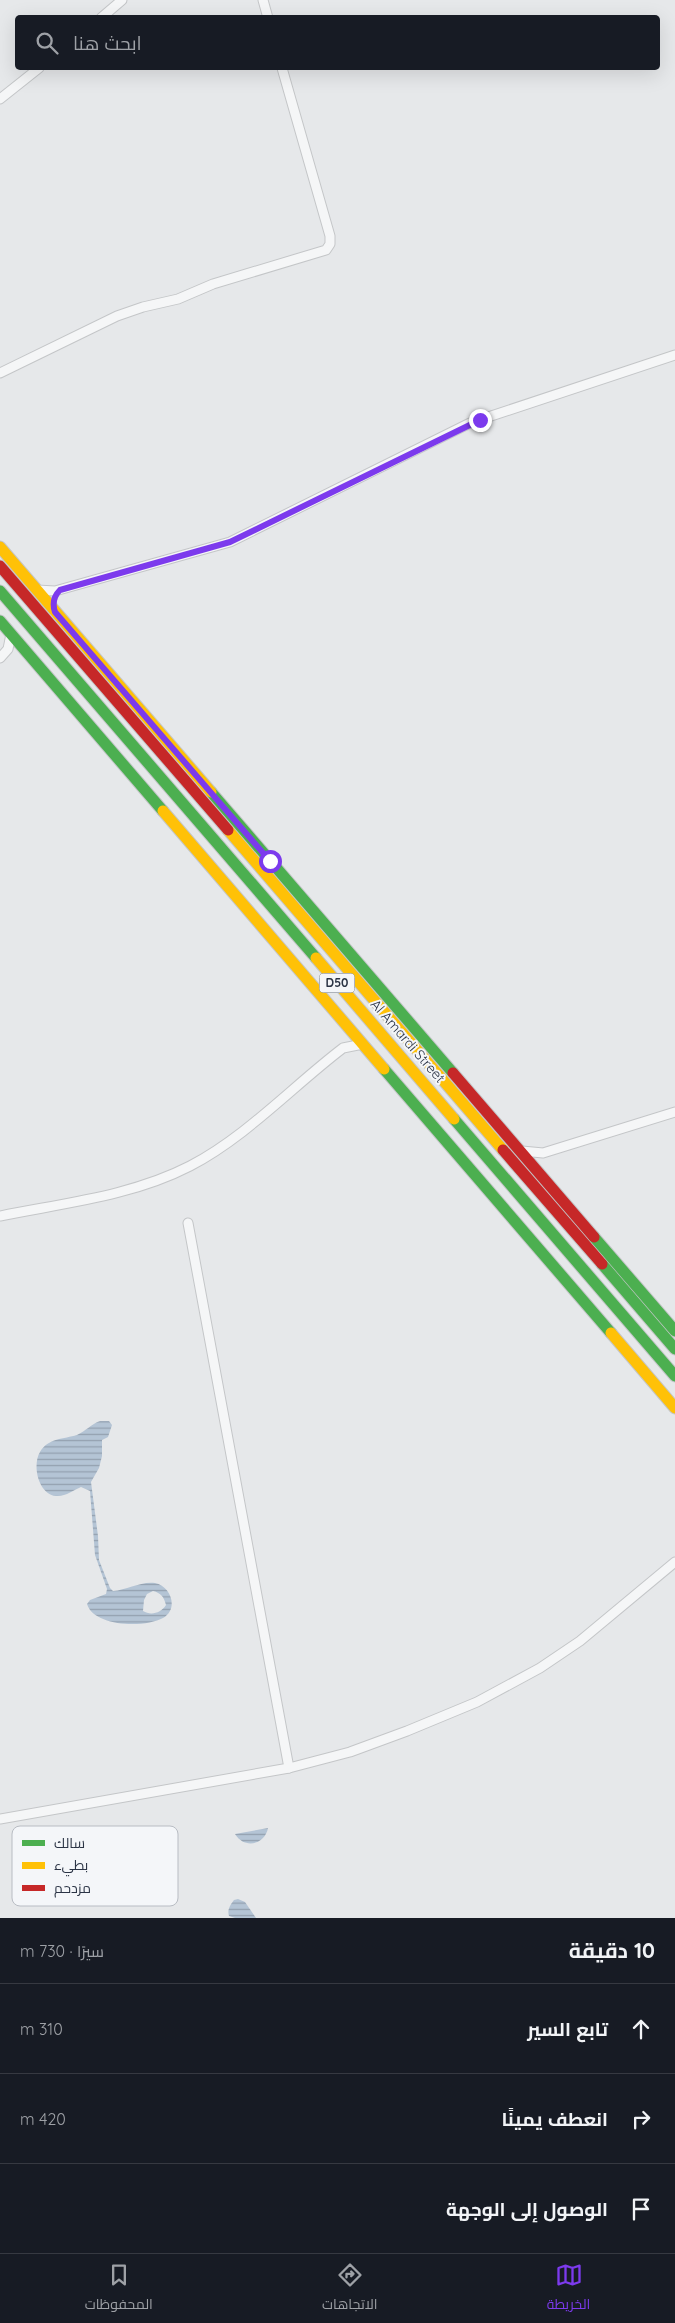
<!DOCTYPE html>
<html lang="ar">
<head>
<meta charset="utf-8">
<style>
  :root { --surface:#171b24; --page:#20242c; --text:#f1f3f6; --muted:#9ea1a6; --line:#363941; --accent:#7c3aed }
  body { margin:0; font-family:Quicksand,Cairo,sans-serif; background:var(--page); color:var(--text); direction:rtl }
  .stop { position:absolute; width:15px; height:15px; margin:-11px; border:4px solid #7c3aed; border-radius:50%; background:#fff }
  .stop.end { background:#7c3aed; border-color:#fff; box-shadow:0 1px 5px #0008 }
  .list { margin:0; padding:0; list-style:none }
  h2 { display:flex; justify-content:space-between; align-items:center; height:65px; margin:0; padding:0 20px; font-size:21px }
  h2 small { font-size:16px; font-weight:400; color:var(--muted) }
  .list li { display:grid; grid-template-columns:32px 1fr auto; gap:15px; align-items:center; box-sizing:border-box; height:90px; padding:0 20px; border-top:1px solid var(--line) }
  .list b { display:block; font-size:19px; white-space:nowrap }
  .list em { font-size:16px; font-style:normal; color:var(--muted) }
  .icon { flex:none; width:28px; height:28px; fill:none; stroke:currentColor; stroke-width:2; stroke-linecap:round; stroke-linejoin:round }
  .map { position:relative; flex:none; width:675px; height:1918px; overflow:hidden; direction:ltr }
  .search { position:absolute; background:var(--surface); box-shadow:0 5px 20px #0002; left:15px; right:15px; top:15px; height:55px; display:flex; align-items:center; gap:12px; box-sizing:border-box; padding:0 18px; border-radius:5px; color:var(--muted); font-size:19px }
  .sheet { height:335px; background:var(--surface) }
  nav { display:flex; justify-content:space-around; align-items:center; box-sizing:border-box; height:70px; border-top:1px solid var(--line); background:var(--surface); font-size:14px; color:var(--muted) }
  nav a { display:grid; justify-items:center; gap:2px }
  nav .on { color:var(--accent) }
  .map>svg:first-child { display:block }
  .water { fill:url(#water-rules); fill-rule:evenodd }
  .lines { fill:none; stroke-linecap:round; stroke-linejoin:round }
  .street-casing { stroke:#c4c6c8; stroke-width:11 }
  .fast-casing { stroke:#c4c6c8; stroke-width:13 }
  .slow-casing { stroke:#c4c6c8; stroke-width:13 }
  .jam-casing { stroke:#c4c6c8; stroke-width:13 }
  .street { stroke:#f5f6f7; stroke-width:9 }
  .fast { stroke:#4caf50; stroke-width:11 }
  .slow { stroke:#ffc107; stroke-width:11 }
  .jam { stroke:#c62828; stroke-width:11 }
  .route { stroke:#7c3aed; stroke-width:6 }
  .labels { text-anchor:middle; stroke-width:4; stroke-linejoin:round; paint-order:stroke }
  .shield { fill:#f4f6f9; stroke:#676e7b; stroke-width:1 }
  .shield-label { font-size:12px; font-weight:bold; fill:#2b3445 }
  .street-label { font-size:14px; fill:#2b3445; stroke:#f4f6f9 }
  .key { fill:#f4f6f9; stroke:#b8bcc3; stroke-width:1 }
  .key-label { font-size:14px; fill:#2b3445 }
</style>
</head>
<body>
<div class="map">
<svg width="675" height="1918" viewBox="0 0 675 1918">
  <defs>
    <pattern id="water-rules" width="6" height="5" patternUnits="userSpaceOnUse" patternTransform="scale(1.25)"><rect width="6" height="5" fill="#b4c4d5"/><path d="M0 2.5h6" fill="none" stroke="#93a0af"/></pattern>
  </defs>
  <rect width="100%" height="100%" fill="#e6e8ea"/>
  <g class="water">
    <path d="M100,1421H109L112,1425L108,1437L102,1440V1456L99,1468L91,1482L98,1536L99,1560L110,1588L113,1591C127,1590 141,1581 155,1583C171,1586 179,1609 163,1618C145,1628 94,1627 87,1604L90,1600L106,1594L107,1589L95,1555L90,1491L81,1487C74,1490 65,1497 56,1496C38,1494 32,1465 40,1452C48,1438 64,1439 77,1435C86,1431 91,1424 100,1421ZM153,1591C161,1593 164,1597 166,1605C161,1613 151,1616 143,1611L144,1600L147,1594Z"/>
    <path d="M268,1828C265,1844 245,1850 235,1834Z"/>
    <path d="M238,1899L245,1902L256,1918H235L229,1916C227,1910 230,1905 234,1900Z"/>
  </g>
  <g class="lines">
    <defs>
      <g id="street">
        <polyline points="263,0 268,18"/>
        <polyline points="101,18 122,0"/>
        <polyline points="0,99 39,68"/>
        <polyline points="0,373 117,316 143,307 178,299 213,284 326,250 330,244 330,236 282,68"/>
        <polyline points="37,590 55,591 230,542 470,423 675,355"/>
        <polyline points="0,658 8,649 11,634"/>
        <polyline points="522,1151 543,1153 675,1112"/>
        <path d="M0,1216C64,1203 132,1196 190,1166C246,1137 293,1086 343,1048L363,1044"/>
        <polyline points="188,1223 289,1768"/>
        <polyline points="0,1819 289,1768 350,1752 407,1731 477,1702 540,1668 580,1641 675,1562"/>
      </g>
      <g id="fast">
        <polyline points="0,591 316,958"/>
        <polyline points="0,621 163,811"/>
        <polyline points="211,792 453,1073"/>
        <polyline points="384,1069 611,1333"/>
        <polyline points="454,1119 675,1376"/>
        <polyline points="594,1237 675,1331"/>
        <polyline points="602,1264 675,1349"/>
      </g>
      <g id="slow">
        <polyline points="0,547 211,792"/>
        <polyline points="163,811 384,1069"/>
        <polyline points="228,830 503,1150"/>
        <polyline points="316,958 454,1119"/>
        <polyline points="611,1333 675,1408"/>
      </g>
      <g id="jam">
        <polyline points="0,566 228,830"/>
        <polyline points="453,1073 594,1237"/>
        <polyline points="503,1150 602,1264"/>
      </g>
    </defs>
    <use href="#street" class="street-casing"/>
    <use href="#fast" class="fast-casing"/>
    <use href="#slow" class="slow-casing"/>
    <use href="#jam" class="jam-casing"/>
    <use href="#street" class="street"/>
    <use href="#fast" class="fast"/>
    <use href="#slow" class="slow"/>
    <use href="#jam" class="jam"/>
  </g>
  <g class="lines">
    <path class="route" d="M270,861L55,612C52,603 54,596 60,590L230,542L480,420"/>
  </g>
  <g class="labels">
    <rect class="shield" x="319.5" y="973.5" width="35" height="19" rx="4"/>
    <g class="shield-label">
      <text x="337" y="987">D50</text>
    </g>
    <g class="street-label">
      <text transform="translate(408 1041) rotate(49)" y="5">Al Amardi Street</text>
    </g>
  </g>
  <rect x="12" y="1826" width="166" height="80" rx="8" class="key"/>
  <rect x="22" y="1840" width="23" height="6" fill="#4caf50"/>
  <rect x="22" y="1862" width="23" height="7" fill="#ffc107"/>
  <rect x="22" y="1885" width="23" height="6" fill="#c62828"/>
  <g class="key-label">
    <text x="54" y="1848">سالك</text>
    <text x="54" y="1870">بطيء</text>
    <text x="54" y="1893">مزدحم</text>
  </g>
</svg>
<div class="stop" style="left:270px;top:861px"></div>
<div class="stop end" style="left:480px;top:420px"></div>
<div class="search"><svg class="icon" aria-label="search" viewBox="0 0 24 24"><circle cx="10" cy="10" r="6"/><path d="M15 15l6 6"/></svg>ابحث هنا</div>
</div>
<section class="sheet">
<h2>10 دقيقة<small>سيرًا · 730 m</small></h2>
<ul class="list">
<li><svg class="icon" aria-label="ahead" viewBox="0 0 24 24"><path d="M12 20V5M6 11l6-6 6 6"/></svg><div><b>تابع السير</b></div><em>310 m</em></li>
<li><svg class="icon" aria-label="right" viewBox="0 0 24 24"><path d="M7 20v-9h11M14 6l5 5-5 5"/></svg><div><b>انعطف يمينًا</b></div><em>420 m</em></li>
<li><svg class="icon" aria-label="arrive" viewBox="0 0 24 24"><path d="M6 21V4h12l-3 4 3 4H6"/></svg><div><b>الوصول إلى الوجهة</b></div></li>
</ul>
</section>
<nav>
<a class="on"><svg class="icon" aria-label="map" viewBox="0 0 24 24"><path d="M3 6l6-2 6 2 6-2v14l-6 2-6-2-6 2zM9 4v14M15 6v14"/></svg>الخريطة</a>
<a><svg class="icon" aria-label="directions" viewBox="0 0 24 24"><path d="M12 3l9 9-9 9-9-9zM9 14v-3h6M13 9l2 2-2 2"/></svg>الاتجاهات</a>
<a><svg class="icon" aria-label="saved" viewBox="0 0 24 24"><path d="M7 4h10v16l-5-4-5 4z"/></svg>المحفوظات</a>
</nav>
</body>
</html>
